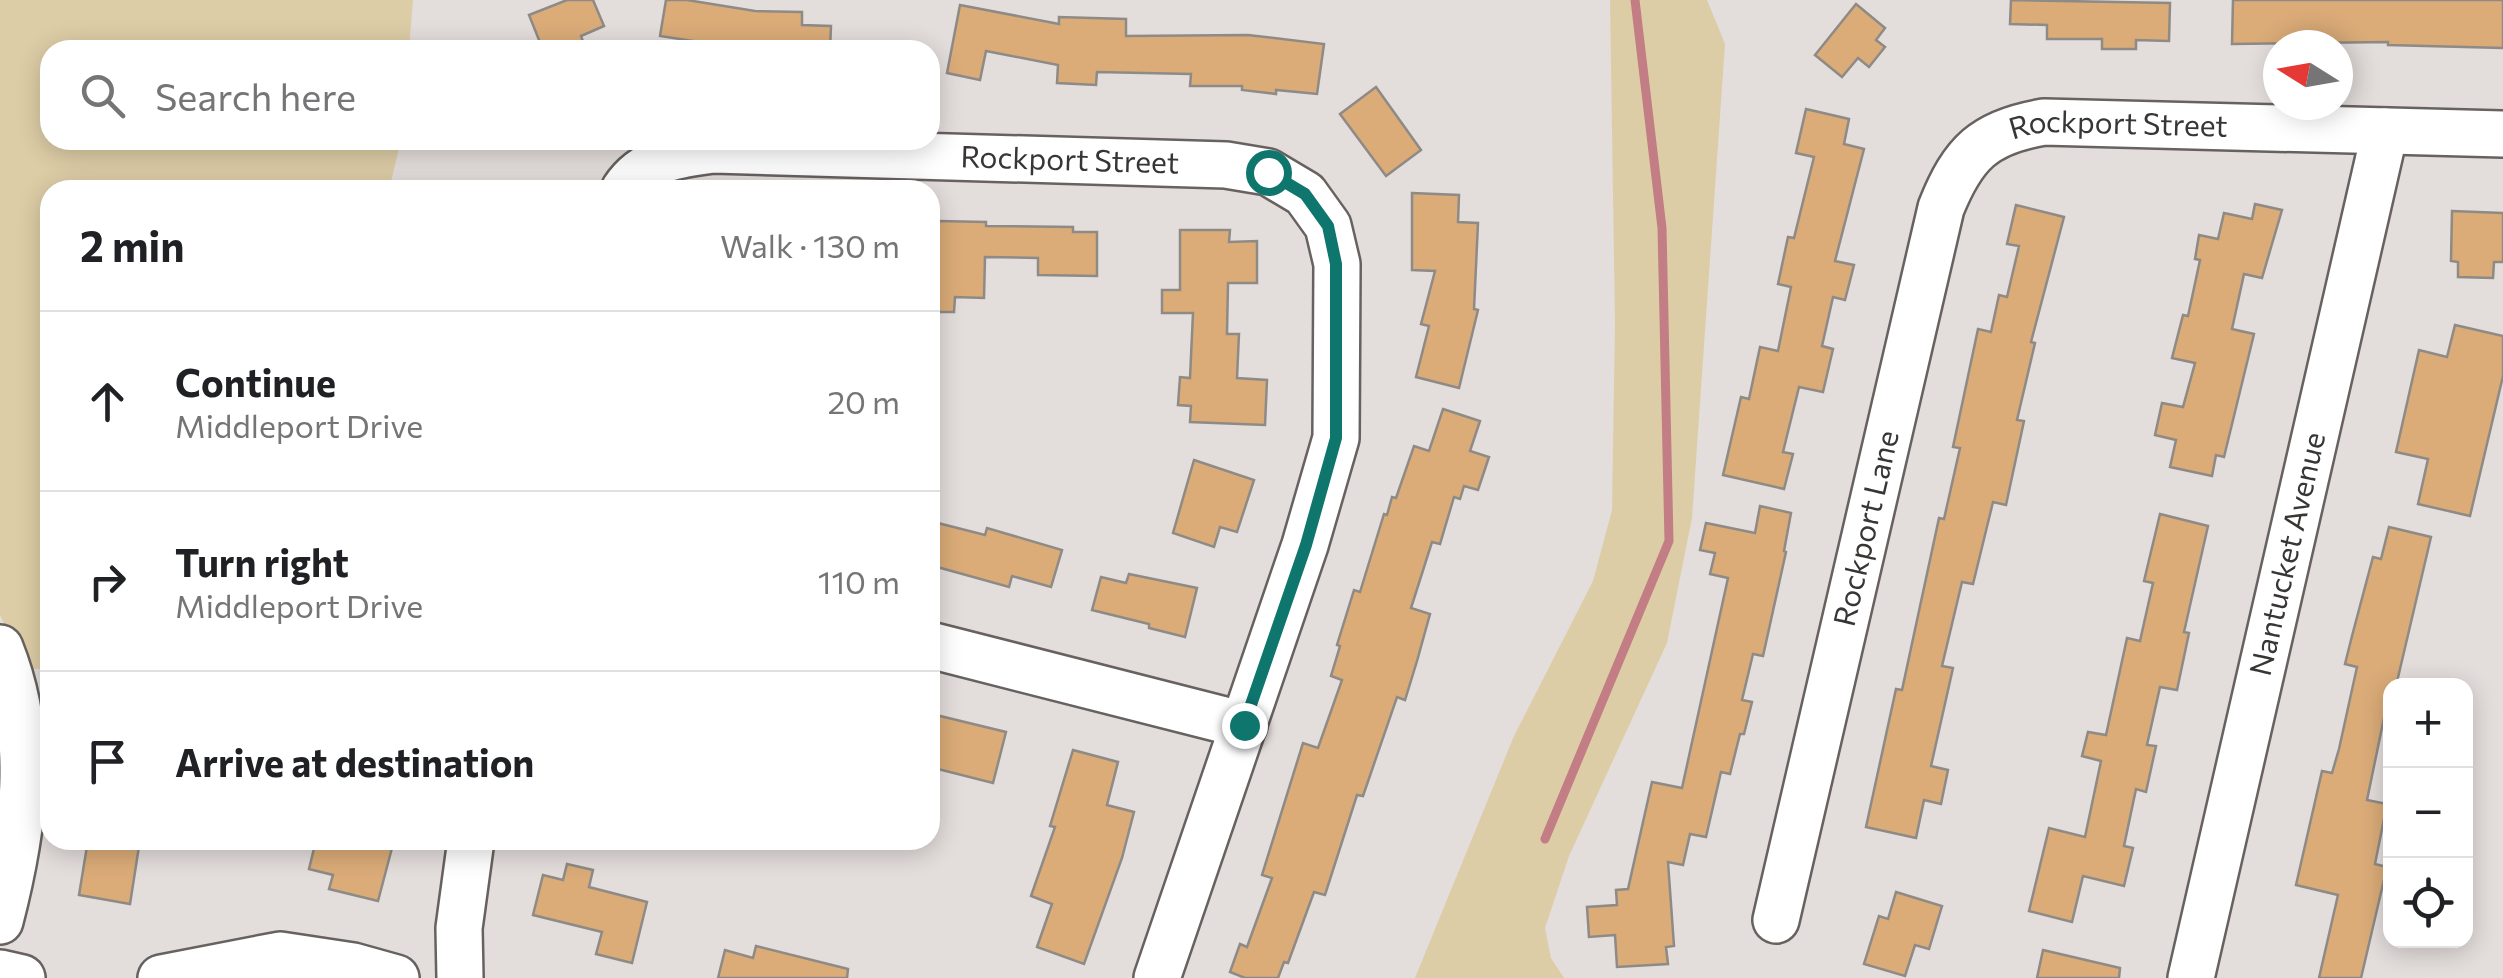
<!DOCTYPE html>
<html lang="en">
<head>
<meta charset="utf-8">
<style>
  :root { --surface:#fff; --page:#f6f6f6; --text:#202124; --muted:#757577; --line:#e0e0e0 }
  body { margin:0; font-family:Commissioner,sans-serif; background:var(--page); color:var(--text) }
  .controls { position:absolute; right:30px; bottom:30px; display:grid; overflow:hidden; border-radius:20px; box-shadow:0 5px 25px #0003 }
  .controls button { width:90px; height:90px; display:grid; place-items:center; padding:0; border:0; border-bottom:2px solid var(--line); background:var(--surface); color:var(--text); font:50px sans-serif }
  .compass { position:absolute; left:2263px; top:30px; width:90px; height:90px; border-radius:50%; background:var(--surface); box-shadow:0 5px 25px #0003; rotate:281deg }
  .stop { position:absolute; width:30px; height:30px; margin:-22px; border:8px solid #0f766e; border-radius:50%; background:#fff }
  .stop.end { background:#0f766e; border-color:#fff; box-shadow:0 2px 10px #0008 }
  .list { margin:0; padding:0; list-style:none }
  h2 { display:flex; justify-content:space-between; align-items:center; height:130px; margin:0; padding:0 40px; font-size:42px }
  h2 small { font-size:32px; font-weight:400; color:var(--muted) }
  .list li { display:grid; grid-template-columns:65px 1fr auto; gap:30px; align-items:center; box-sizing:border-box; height:180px; padding:0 40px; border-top:2px solid var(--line) }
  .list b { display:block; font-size:38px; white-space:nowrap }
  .list p { margin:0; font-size:32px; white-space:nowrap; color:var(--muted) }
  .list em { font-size:32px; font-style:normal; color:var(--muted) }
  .icon { flex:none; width:55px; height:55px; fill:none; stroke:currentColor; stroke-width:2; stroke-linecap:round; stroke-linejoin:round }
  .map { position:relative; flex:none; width:2503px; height:978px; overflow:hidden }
  .search { position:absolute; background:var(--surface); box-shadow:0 5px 25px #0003; left:40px; top:40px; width:900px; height:110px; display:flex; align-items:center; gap:25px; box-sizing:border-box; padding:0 35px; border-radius:30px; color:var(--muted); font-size:38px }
  .panel { position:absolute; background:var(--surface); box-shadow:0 5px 25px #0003; left:40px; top:180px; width:900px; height:670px; border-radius:30px }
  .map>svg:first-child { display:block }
  .green { fill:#ddcda6 }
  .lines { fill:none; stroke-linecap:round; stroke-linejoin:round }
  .stream { stroke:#c37d84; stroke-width:9 }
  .building { fill:#dbac78; stroke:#8e8a86; stroke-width:2.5 }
  .minor-casing { stroke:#676260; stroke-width:50 }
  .minor { stroke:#fff; stroke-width:45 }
  .route { stroke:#0f766e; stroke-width:12 }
  .labels { text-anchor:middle; stroke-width:8; stroke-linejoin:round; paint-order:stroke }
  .street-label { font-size:30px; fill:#383635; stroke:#fff }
</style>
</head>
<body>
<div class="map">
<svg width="2503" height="978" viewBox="0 0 2503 978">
  <rect width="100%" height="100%" fill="#e3dddb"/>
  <g class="green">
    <polygon points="0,0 413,0 409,50 50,50 50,140 401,140 389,190 50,190 50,669 27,669 0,615"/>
    <polygon points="1610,0 1707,0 1725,44 1692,518 1667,643 1569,856 1545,928 1551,958 1564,978 1415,978 1514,736 1593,581 1612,510 1615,323"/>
  </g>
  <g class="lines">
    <polyline class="stream" points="1545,839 1669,541 1662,228 1635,0"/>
  </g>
  <g class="building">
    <polygon points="567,0 593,0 604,26 581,36 586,50 543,50 529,15"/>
    <polygon points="666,0 687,0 755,11 802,12 802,25 831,26 830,50 705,50 706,43 660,36"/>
    <polygon points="2011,0 2170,3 2169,41 2136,40 2136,49 2102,49 2102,39 2047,39 2047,25 2010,24"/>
    <polygon points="2233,0 2503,0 2503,48 2388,45 2388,42 2232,44"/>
    <polygon points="1856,4 1885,28 1876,40 1885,47 1869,67 1858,58 1842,77 1815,55"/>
    <polygon points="960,5 1059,24 1059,17 1126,19 1126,36 1248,35 1324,44 1317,94 1276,90 1276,94 1242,90 1242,86 1190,86 1191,74 1097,72 1096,85 1057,83 1058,65 986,51 980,80 947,73"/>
    <polygon points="1376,87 1421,150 1386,176 1340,114"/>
    <polygon points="1806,109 1849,119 1844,144 1864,149 1835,261 1854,265 1845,300 1833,297 1822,346 1833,349 1823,392 1799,387 1783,452 1793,454 1784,489 1723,475 1741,397 1749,399 1760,347 1778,351 1791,287 1778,284 1788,237 1794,238 1814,157 1796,153"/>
    <polygon points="1412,193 1459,195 1458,222 1478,223 1474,309 1478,310 1459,388 1416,377 1429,326 1421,324 1435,271 1412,270"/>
    <polygon points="2255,204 2282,210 2262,278 2244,274 2232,329 2254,334 2224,457 2216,455 2212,476 2170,467 2176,440 2155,435 2162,403 2183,407 2195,363 2172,358 2183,315 2188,316 2200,260 2195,259 2199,235 2218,239 2224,213 2252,219"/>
    <polygon points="2016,205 2064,217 2031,342 2035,343 2017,420 2024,421 2006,505 1993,502 1973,584 1962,582 1942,666 1953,668 1931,766 1948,770 1941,804 1924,800 1916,838 1866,827 1896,689 1902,690 1939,518 1944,519 1960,448 1953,447 1978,329 1991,332 1999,295 2007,297 2019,246 2007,244"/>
    <polygon points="2452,211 2503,213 2503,262 2494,262 2493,278 2458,277 2458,262 2451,261"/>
    <polygon points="938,221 986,222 986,226 1073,227 1073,232 1097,232 1097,276 1038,275 1038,258 985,257 984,298 955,297 954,312 930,312 930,250 938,250"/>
    <polygon points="1180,230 1230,230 1229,242 1257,241 1257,283 1228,283 1227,334 1239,334 1237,378 1267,380 1265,425 1190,422 1191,406 1178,405 1180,377 1190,378 1193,313 1162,313 1162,290 1180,290"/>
    <polygon points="2455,325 2503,336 2503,376 2470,516 2418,504 2428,459 2396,452 2419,350 2447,357"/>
    <polygon points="1443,409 1480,421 1470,451 1489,457 1478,490 1464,486 1460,499 1454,497 1440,544 1432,542 1411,608 1430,614 1417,661 1405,700 1397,697 1363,796 1357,795 1325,895 1314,892 1288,963 1284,962 1278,978 1245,978 1230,972 1240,944 1247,947 1272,878 1262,875 1303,743 1318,748 1342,680 1331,676 1340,646 1337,645 1354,590 1360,592 1384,514 1387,515 1392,497 1396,498 1414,446 1429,451"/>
    <polygon points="1194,460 1254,480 1237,532 1220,527 1214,547 1173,533"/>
    <polygon points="1760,506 1791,513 1784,551 1786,552 1763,656 1753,654 1742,700 1752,702 1744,734 1740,734 1730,774 1721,772 1706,837 1690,834 1683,865 1668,862 1674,946 1666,947 1668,964 1617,967 1615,935 1589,937 1587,907 1617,905 1616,890 1628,889 1652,782 1682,788 1728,578 1710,574 1715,553 1700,550 1706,523 1755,533"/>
    <polygon points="2160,514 2208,526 2184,632 2189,633 2177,690 2160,687 2147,745 2156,746 2146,792 2136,789 2124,846 2133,848 2124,886 2083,876 2072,922 2029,911 2049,828 2085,837 2101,761 2082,756 2088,732 2106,735 2127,638 2140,641 2153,583 2144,581"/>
    <polygon points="930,521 985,535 987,528 1062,550 1051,587 1012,576 1009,587 930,565"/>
    <polygon points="2389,527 2431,537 2396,686 2390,686 2390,719 2384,718 2367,800 2387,804 2375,864 2387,867 2361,978 2319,978 2338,895 2296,885 2322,771 2332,773 2339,749 2357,667 2345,664 2352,636 2373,557 2381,559"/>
    <polygon points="1129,574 1197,588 1185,637 1149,628 1149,624 1092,610 1101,577 1126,583"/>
    <polygon points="936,715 1006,732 993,783 930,767 930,740"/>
    <polygon points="1073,750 1118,762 1107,805 1134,812 1122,858 1084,964 1037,947 1052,904 1031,896 1055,827 1050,826"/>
    <polygon points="88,840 140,840 130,904 79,895"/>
    <polygon points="316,840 362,840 392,848 378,901 329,889 333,875 309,869"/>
    <polygon points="567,864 593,870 589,887 647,902 632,963 596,954 602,932 533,915 543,875 563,880"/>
    <polygon points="1896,892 1942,906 1929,949 1915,945 1905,976 1864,964 1879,916 1888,919"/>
    <polygon points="756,946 848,969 847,978 718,978 725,950 753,958"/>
    <polygon points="2043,950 2120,968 2119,978 2037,978"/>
  </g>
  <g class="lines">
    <defs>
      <g id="minor">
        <path id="s1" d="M624,190C644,159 680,154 714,150L1226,165L1268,172L1305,194L1328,226L1337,264L1336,438L1305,545L1157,978"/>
        <polyline points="930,645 1244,725"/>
        <path d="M0,648C37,740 24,828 0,921"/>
        <path id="s2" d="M1776,920L1941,208C1963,153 1984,132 2044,122L2503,134"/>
        <polyline points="0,973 22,978"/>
        <polyline points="161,978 280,955 353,966 396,978"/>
        <polyline points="460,978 459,928 471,840"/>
        <path id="s3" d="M2191,978L2385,131"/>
      </g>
    </defs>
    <use href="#minor" class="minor-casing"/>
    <use href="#minor" class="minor"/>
  </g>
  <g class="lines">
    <polyline class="route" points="1244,725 1306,545 1336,438 1336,264 1328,226 1305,194 1268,172"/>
  </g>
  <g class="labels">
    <g class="street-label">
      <text dy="10" stroke="none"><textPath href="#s2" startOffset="948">Rockport Street</textPath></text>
      <text dy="10" stroke="none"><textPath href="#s1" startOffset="458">Rockport Street</textPath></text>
      <text dy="10" stroke="none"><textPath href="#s2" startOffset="402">Rockport Lane</textPath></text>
      <text dy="10" stroke="none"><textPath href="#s3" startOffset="435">Nantucket Avenue</textPath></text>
    </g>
  </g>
</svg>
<div class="controls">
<button>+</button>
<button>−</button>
<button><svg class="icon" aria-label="locate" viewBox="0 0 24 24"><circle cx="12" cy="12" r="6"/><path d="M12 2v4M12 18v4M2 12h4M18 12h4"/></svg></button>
</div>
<svg class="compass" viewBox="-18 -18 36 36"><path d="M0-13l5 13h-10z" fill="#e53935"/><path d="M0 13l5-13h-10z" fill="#757577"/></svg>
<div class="stop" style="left:1268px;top:172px"></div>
<div class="stop end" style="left:1244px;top:725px"></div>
<div class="search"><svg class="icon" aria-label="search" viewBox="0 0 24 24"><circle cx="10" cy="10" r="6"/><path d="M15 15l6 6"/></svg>Search here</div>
<section class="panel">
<h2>2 min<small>Walk · 130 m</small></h2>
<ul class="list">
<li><svg class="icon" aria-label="ahead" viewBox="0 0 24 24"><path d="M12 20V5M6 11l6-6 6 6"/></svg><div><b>Continue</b><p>Middleport Drive</p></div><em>20 m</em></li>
<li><svg class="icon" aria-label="right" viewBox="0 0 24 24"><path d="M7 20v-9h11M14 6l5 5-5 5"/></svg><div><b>Turn right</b><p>Middleport Drive</p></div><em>110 m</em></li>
<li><svg class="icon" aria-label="arrive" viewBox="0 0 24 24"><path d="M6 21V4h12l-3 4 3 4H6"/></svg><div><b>Arrive at destination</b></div></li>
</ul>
</section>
</div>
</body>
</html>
